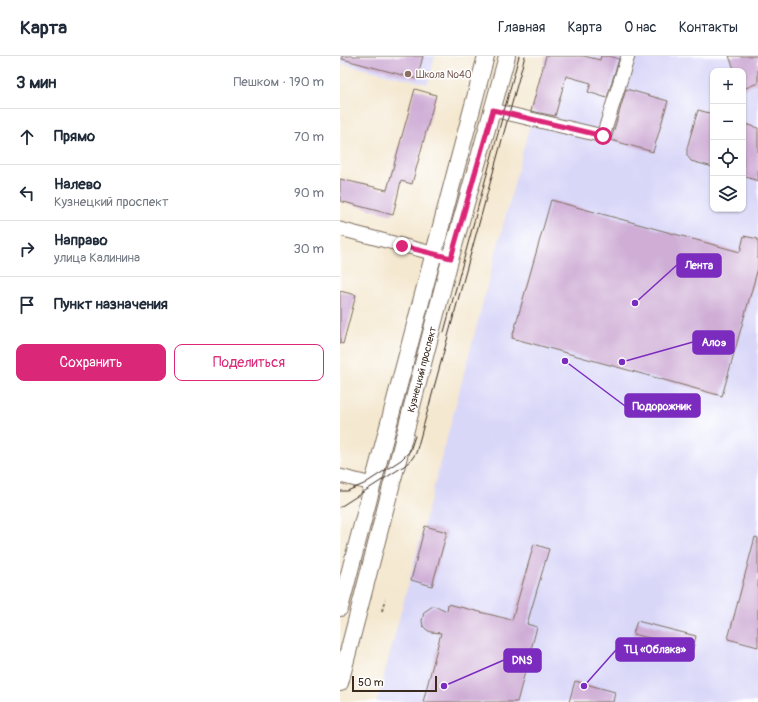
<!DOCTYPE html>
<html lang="ru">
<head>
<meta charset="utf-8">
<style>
  :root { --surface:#fff; --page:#f6f6f7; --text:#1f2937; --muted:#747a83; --line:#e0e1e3; --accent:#db2777 }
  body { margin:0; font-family:Pangolin,sans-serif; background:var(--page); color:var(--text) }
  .controls { position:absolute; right:12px; top:12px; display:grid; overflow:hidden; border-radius:8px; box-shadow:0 1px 3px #0004 }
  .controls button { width:36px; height:36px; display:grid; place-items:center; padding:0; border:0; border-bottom:1px solid var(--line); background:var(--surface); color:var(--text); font:20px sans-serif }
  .scale { position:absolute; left:12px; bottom:10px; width:85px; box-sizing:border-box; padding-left:4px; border:2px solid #3b2a1e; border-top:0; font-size:11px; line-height:14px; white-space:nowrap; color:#3b2a1e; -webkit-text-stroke:3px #fff; paint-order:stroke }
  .stop { position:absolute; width:12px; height:12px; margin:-9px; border:3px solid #db2777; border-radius:50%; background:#fff }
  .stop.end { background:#db2777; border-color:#fff; box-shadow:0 1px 4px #0008 }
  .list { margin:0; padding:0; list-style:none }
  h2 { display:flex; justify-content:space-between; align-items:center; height:52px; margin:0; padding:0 16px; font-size:17px }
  h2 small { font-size:13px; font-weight:400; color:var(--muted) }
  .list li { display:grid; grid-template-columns:26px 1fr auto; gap:12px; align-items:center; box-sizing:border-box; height:56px; padding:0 16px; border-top:1px solid var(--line) }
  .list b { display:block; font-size:15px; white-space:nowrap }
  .list p { margin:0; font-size:13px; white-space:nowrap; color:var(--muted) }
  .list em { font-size:13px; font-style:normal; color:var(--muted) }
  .actions { display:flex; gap:8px; padding:12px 16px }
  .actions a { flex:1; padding:9px 0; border:1px solid var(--accent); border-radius:8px; text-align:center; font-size:14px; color:var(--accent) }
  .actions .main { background:var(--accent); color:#fff }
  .icon { flex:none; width:22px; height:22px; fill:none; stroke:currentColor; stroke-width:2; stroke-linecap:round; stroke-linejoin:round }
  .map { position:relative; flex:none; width:418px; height:646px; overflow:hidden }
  header { display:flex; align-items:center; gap:24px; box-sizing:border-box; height:56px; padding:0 20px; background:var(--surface); border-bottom:1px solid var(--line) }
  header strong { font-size:19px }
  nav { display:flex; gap:22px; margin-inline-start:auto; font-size:14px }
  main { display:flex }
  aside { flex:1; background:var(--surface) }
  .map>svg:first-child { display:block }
  .built { fill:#d9d7f8; fill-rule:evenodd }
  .building { fill:#cfadd5 }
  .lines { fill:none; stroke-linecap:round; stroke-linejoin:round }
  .minor-casing { stroke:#7c6c5c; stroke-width:15 }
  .major-casing { stroke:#7c6c5c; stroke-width:18 }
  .path { stroke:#7c6c5c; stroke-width:2; stroke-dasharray:3 3; stroke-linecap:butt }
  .minor { stroke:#fff; stroke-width:13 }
  .major { stroke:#fff; stroke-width:16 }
  .tram { stroke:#3b2a1e; stroke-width:1 }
  .route { stroke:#db2777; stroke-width:5 }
  .education-dot { fill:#8d6e63; stroke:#fff; stroke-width:1.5 }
  .labels { text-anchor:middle; stroke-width:3; stroke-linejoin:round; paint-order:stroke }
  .education-label { font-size:10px; fill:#785e54; stroke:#fff; text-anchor:start }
  .street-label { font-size:10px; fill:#3b2a1e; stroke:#fff }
  .leader { fill:none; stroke:#7b2cbf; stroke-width:1.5 }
  .callout-dot { fill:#7b2cbf; stroke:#fff; stroke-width:1.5 }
  .callout { fill:#7b2cbf; stroke:#7b2cbf; stroke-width:1.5 }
  .callout-label { font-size:11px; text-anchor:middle; font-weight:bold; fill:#fff }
</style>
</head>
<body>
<header>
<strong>Карта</strong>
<nav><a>Главная</a><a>Карта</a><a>О нас</a><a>Контакты</a></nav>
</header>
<main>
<aside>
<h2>3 мин<small>Пешком · 190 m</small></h2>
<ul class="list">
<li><svg class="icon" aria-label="ahead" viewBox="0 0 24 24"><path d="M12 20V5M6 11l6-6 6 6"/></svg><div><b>Прямо</b></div><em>70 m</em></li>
<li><svg class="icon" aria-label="left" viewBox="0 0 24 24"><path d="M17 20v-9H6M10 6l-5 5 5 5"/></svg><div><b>Налево</b><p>Кузнецкий проспект</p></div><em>90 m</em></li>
<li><svg class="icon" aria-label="right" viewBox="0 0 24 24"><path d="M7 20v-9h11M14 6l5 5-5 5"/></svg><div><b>Направо</b><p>улица Калинина</p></div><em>30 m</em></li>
<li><svg class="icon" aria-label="arrive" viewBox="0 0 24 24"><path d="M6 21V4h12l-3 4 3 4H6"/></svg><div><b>Пункт назначения</b></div></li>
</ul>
<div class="actions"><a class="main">Сохранить</a><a>Поделиться</a></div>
</aside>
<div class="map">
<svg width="418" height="646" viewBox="0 0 418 646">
  <rect width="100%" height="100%" fill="#fff"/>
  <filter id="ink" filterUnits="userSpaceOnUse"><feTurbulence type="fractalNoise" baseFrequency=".025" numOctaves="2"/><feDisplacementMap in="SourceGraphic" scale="8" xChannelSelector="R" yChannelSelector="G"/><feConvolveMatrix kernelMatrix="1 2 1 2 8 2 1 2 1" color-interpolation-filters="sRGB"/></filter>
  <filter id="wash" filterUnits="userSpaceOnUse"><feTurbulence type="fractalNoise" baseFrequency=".012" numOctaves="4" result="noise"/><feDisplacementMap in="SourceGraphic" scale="16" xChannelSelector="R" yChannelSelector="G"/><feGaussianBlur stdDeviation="0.9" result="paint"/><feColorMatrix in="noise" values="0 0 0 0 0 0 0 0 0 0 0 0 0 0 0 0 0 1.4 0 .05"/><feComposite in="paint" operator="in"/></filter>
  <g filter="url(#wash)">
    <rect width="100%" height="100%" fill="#f4e8d0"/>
    <g class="built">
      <polygon points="0,0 95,0 88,28 0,7"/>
      <path d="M208,0H418V646H37ZM373,15H403V153H373Z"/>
    </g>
    <g id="blocks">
      <g class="building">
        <polygon points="2,0 83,0 77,23 2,3"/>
        <polygon points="206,0 244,0 260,4 261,0 268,0 279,3 267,42 248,36 251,27 226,20 215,60 191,55"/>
        <polygon points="389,0 418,0 418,27 403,33 403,15 395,15"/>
        <polygon points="75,33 96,39 72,128 61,125 53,159 0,145 0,123 47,134"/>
        <polygon points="286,33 328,45 313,96 271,84"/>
        <polygon points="358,54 373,58 373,111 351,105 347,99 347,92"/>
        <polygon points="403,67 418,72 418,125 403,120"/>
        <polygon points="211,144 400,196 404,180 418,183 418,212 382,340 172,282"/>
        <polygon points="0,235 16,239 3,288 0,287"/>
        <polygon points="85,470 107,476 92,530 71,524"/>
        <polygon points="415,481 418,482 418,591 388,583"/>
        <polygon points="194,488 209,493 187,568 197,571 177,646 83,646 101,577 91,576 87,574 83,570 82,565 84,556 93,550 98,551 107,555 108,548 172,564"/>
        <polygon points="297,565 356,580 353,593 293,578"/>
        <polygon points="235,625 275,636 273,646 229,646"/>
      </g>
    </g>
  </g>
  <g filter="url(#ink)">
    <use href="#blocks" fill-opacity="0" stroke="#7c6c5c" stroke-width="1"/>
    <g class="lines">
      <defs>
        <g id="minor">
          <polyline points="153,54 263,80 288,0"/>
          <polyline points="0,173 111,202"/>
          <polyline points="0,420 32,428"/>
        </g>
        <g id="major">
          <polyline points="0,552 146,0"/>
          <path id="s1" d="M0,627C36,486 73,345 110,204C129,136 149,68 167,0"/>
        </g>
      </defs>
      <use href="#minor" class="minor-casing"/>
      <use href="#major" class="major-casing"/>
      <polyline class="path" points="42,555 45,543"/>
      <use href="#minor" class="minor"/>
      <use href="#major" class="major"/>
      <g class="tram">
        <polyline points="104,276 179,0"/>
        <polyline points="0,435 7,435 24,428 61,404 70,395 75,380"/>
        <polyline points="0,451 64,410 71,404 76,397 185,0"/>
      </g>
    </g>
  </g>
  <g class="lines" filter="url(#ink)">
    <polyline class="route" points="62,190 111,202 153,54 263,80"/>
  </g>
  <circle class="education-dot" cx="68" cy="18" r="4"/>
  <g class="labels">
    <g class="education-label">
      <text x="76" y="22">Школа №40</text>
    </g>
    <g class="street-label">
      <text dy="4" stroke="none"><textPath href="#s1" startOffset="324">Кузнецкий проспект</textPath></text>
    </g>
  </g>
  <path class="leader" d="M295 247L337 209M282 306L353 286M225 305L285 350M244 630L276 594M104 630L164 604"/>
  <g class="callout-dot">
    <circle cx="295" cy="247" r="4"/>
    <circle cx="282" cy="306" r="4"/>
    <circle cx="225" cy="305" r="4"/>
    <circle cx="244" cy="630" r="4"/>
    <circle cx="104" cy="630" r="4"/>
  </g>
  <g class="callout">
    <rect x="337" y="198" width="44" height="23" rx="4"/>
    <rect x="353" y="275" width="41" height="23" rx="4"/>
    <rect x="285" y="338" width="75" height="23" rx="4"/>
    <rect x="276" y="582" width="78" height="23" rx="4"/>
    <rect x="164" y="593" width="37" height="23" rx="4"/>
  </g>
  <g class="callout-label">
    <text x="359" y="213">Лента</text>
    <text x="374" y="290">Алоэ</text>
    <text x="322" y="354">Подорожник</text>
    <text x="315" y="597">ТЦ «Облака»</text>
    <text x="182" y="608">DNS</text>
  </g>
</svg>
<div class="controls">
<button>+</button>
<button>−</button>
<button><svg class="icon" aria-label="locate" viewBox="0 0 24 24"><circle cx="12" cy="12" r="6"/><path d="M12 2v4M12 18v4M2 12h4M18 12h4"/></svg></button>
<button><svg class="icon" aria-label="layers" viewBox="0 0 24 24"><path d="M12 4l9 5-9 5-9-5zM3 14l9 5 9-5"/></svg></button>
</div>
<div class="scale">50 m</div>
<div class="stop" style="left:263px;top:80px"></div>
<div class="stop end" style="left:62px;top:190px"></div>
</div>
</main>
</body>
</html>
